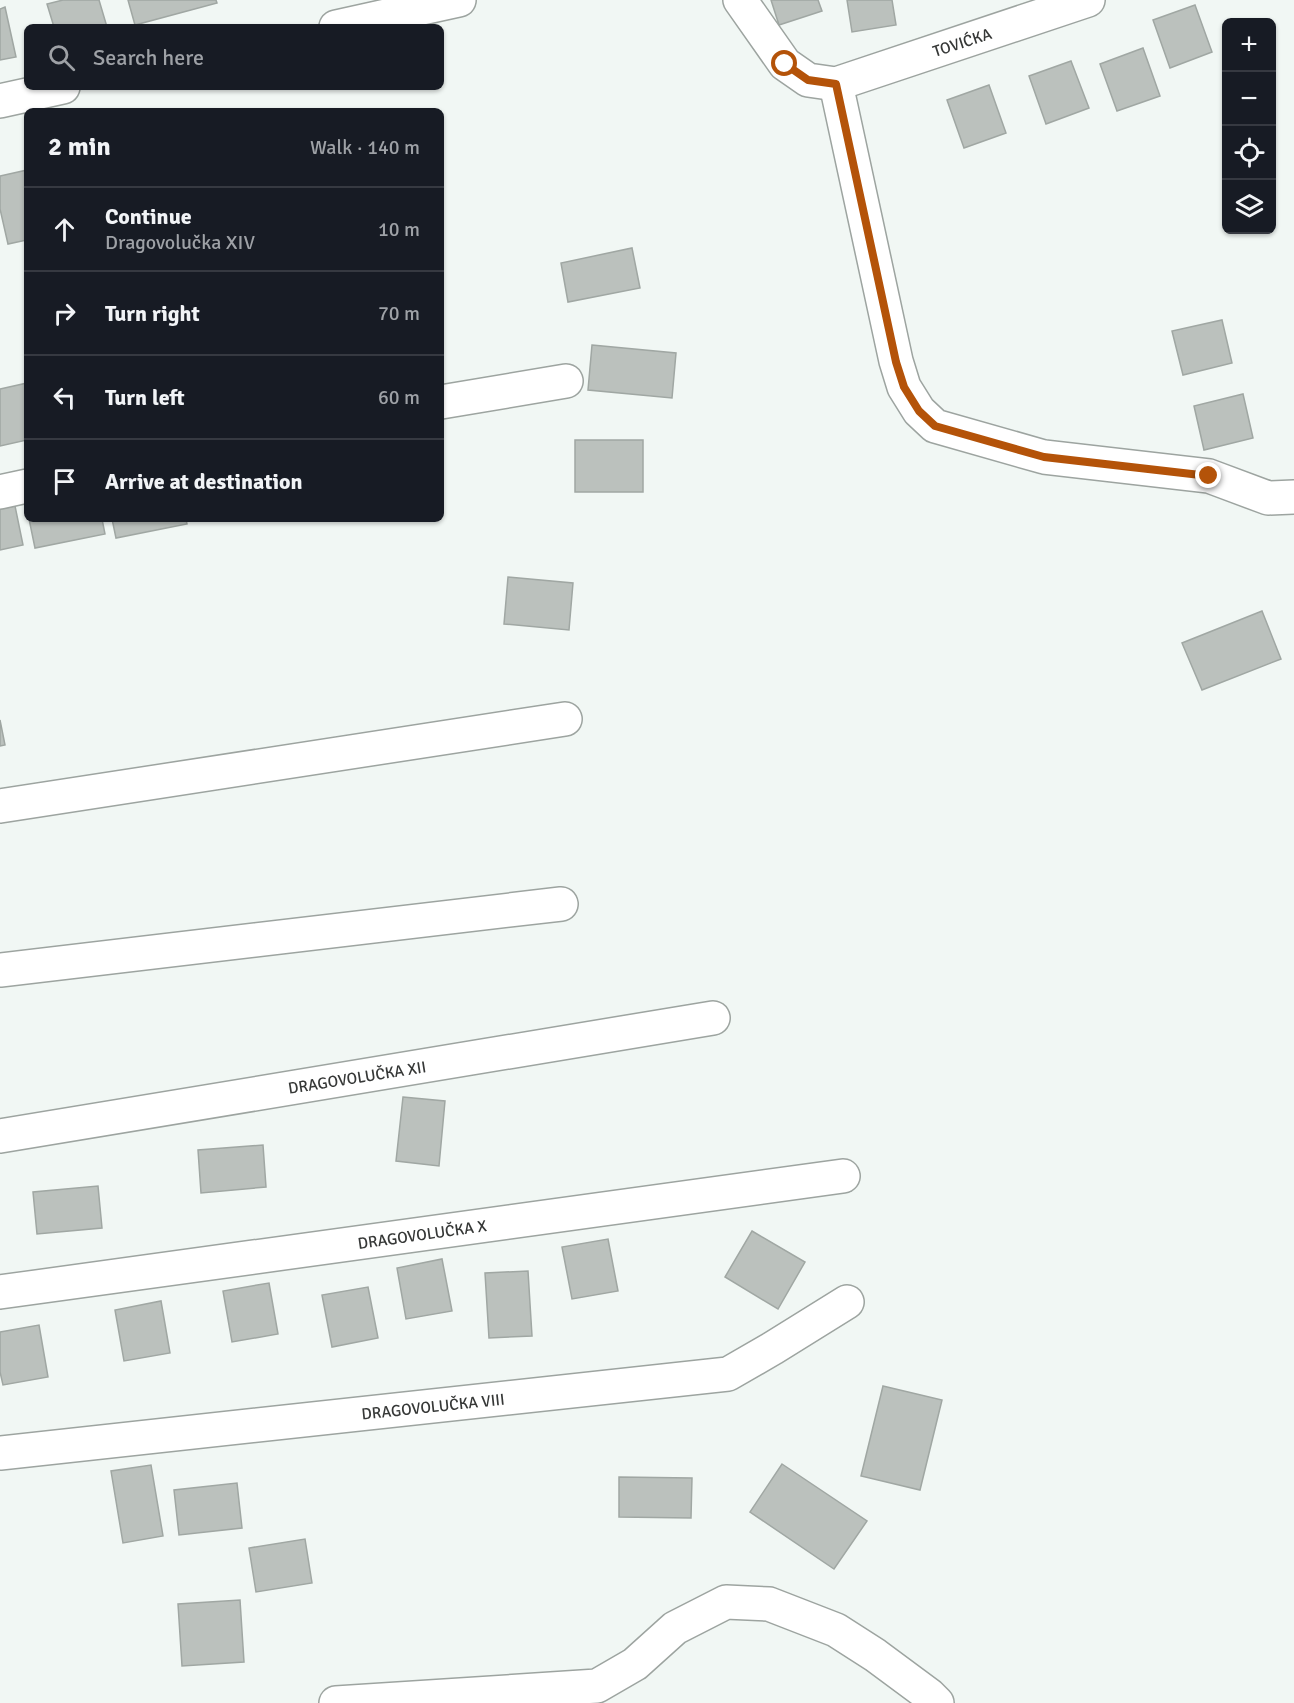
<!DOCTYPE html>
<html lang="en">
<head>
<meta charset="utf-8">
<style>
  :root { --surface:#171b24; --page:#242831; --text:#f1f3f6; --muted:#9ea1a6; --line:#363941 }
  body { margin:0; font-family:Signika,sans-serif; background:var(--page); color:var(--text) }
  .controls { position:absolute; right:18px; top:18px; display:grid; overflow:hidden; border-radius:9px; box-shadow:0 2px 4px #0004 }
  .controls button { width:54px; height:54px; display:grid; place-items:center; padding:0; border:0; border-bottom:2px solid var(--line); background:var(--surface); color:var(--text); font:30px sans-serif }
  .stop { position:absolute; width:18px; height:18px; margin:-14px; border:4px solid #b45309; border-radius:50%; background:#fff }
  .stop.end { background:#b45309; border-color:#fff; box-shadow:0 2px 6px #0008 }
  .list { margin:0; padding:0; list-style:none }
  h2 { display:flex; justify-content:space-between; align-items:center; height:78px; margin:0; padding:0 24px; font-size:26px }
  h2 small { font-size:20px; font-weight:400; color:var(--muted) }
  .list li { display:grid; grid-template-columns:39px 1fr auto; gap:18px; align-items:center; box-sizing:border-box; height:84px; padding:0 24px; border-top:2px solid var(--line) }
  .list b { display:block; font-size:22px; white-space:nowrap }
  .list p { margin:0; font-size:20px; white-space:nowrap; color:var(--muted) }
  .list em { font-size:20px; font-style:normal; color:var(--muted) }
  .icon { flex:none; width:33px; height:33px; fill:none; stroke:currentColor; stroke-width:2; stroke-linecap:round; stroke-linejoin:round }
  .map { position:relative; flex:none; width:1294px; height:1703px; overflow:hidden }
  .search { position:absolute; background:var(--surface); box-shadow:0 2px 4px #0004; left:24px; top:24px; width:420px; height:66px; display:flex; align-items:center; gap:15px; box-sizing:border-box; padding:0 21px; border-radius:9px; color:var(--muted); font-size:22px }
  .panel { position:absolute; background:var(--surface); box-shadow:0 2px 4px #0004; left:24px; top:108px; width:420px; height:414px; border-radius:9px }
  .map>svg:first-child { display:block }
  .building { fill:#bbc1bd; stroke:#a0a7a3; stroke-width:1.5 }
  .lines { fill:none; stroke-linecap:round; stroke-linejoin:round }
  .minor-casing { stroke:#9da4a0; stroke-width:36 }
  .minor { stroke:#fff; stroke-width:33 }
  .route { stroke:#b45309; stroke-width:8 }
  .labels { text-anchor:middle; stroke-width:5; stroke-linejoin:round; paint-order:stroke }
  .street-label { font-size:16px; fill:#363837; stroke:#fff }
</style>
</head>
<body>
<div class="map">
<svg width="1294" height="1703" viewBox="0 0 1294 1703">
  <rect width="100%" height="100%" fill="#f1f7f4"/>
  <g class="building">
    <polygon points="63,0 99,0 107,27 54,27 47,4"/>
    <polygon points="128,0 216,0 217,3 135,25"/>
    <polygon points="771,0 818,0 822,11 779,25"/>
    <polygon points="847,0 892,0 896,25 852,32"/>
    <polygon points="1195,5 1212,52 1170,68 1153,20"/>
    <polygon points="5,7 16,57 0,60 0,9"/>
    <polygon points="1143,48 1160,96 1117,111 1100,64"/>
    <polygon points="1071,61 1089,108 1046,124 1029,76"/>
    <polygon points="989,85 1006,133 964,148 947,100"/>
    <polygon points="27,170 27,240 8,244 0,209 0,176"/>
    <polygon points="632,248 640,288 568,302 561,263"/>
    <polygon points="1222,320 1232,363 1183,375 1172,331"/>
    <polygon points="592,345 676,353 672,398 588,390"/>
    <polygon points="27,383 27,440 0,446 0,389"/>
    <polygon points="1243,394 1253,438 1204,450 1194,406"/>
    <rect x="575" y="440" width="68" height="52"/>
    <polygon points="15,506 23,545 0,550 0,509"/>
    <polygon points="29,519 102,519 105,534 35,548"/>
    <polygon points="112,519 186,519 187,524 116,538"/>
    <polygon points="508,577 573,583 569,630 504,624"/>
    <polygon points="1262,611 1281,659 1202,690 1182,643"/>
    <polygon points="0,720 5,745 0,746"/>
    <polygon points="403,1097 445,1101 439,1166 396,1161"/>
    <polygon points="263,1145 266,1187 201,1193 198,1150"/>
    <polygon points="98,1186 102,1228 37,1234 33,1192"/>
    <polygon points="752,1231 805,1262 778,1309 725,1277"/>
    <polygon points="608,1239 618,1291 572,1299 562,1247"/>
    <polygon points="442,1259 452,1311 406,1319 397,1268"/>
    <polygon points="528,1271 532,1336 489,1338 485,1273"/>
    <polygon points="269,1283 278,1334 232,1342 223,1291"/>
    <polygon points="368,1287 378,1338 332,1347 322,1295"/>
    <polygon points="161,1301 170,1353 124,1361 115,1310"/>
    <polygon points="39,1325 48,1377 3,1385 0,1372 0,1332"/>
    <polygon points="883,1386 942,1400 920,1490 861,1476"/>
    <polygon points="782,1464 867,1521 834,1569 750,1512"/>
    <polygon points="151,1465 163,1536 123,1543 111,1471"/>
    <polygon points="619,1477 692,1478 691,1518 619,1517"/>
    <polygon points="237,1483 242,1528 179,1535 174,1490"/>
    <polygon points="305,1539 312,1583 256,1592 249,1548"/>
    <polygon points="240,1600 244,1662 182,1666 178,1604"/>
  </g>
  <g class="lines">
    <defs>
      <g id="minor">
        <polyline points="740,0 785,64 808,80 836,84 1088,0"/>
        <polyline points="336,27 459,0"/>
        <polyline points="836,84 896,361 904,387 919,411 935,426 1044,457 1209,476 1268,498 1294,497"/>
        <polyline points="0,101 63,87"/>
        <polyline points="441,402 566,381"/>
        <polyline points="0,492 27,486"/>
        <polyline points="0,806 565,719"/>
        <polyline points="0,970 561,904"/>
        <polyline points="0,1136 713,1018"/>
        <polyline points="0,1292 843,1176"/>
        <polyline points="0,1453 728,1374 773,1348 847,1302"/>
        <polyline points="336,1703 597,1686 635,1664 675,1628 726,1602 769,1604 836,1630 875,1655 929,1695 937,1703"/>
      </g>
    </defs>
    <use href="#minor" class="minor-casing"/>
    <use href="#minor" class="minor"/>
  </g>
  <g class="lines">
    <polyline class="route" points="785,64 808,80 836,84 896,362 904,387 919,411 935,426 1044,457 1209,476"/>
  </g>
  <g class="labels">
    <g class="street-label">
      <text transform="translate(962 42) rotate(-18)" y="6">TOVIĆKA</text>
      <text transform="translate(357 1077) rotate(-9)" y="6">DRAGOVOLUČKA XII</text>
      <text transform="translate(422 1234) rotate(-8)" y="6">DRAGOVOLUČKA X</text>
      <text transform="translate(433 1406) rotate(-6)" y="6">DRAGOVOLUČKA VIII</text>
    </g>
  </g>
</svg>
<div class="controls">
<button>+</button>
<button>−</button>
<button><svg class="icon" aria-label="locate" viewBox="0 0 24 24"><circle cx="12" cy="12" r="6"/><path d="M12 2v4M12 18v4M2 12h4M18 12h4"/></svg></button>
<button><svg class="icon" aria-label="layers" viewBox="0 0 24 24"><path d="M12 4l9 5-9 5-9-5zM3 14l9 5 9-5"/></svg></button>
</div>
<div class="stop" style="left:785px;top:64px"></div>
<div class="stop end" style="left:1209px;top:476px"></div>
<div class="search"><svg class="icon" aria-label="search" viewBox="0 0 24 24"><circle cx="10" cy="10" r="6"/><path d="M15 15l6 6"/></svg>Search here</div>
<section class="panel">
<h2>2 min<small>Walk · 140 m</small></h2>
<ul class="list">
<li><svg class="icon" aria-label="ahead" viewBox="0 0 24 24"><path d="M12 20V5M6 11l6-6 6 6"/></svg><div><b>Continue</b><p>Dragovolučka XIV</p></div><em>10 m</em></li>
<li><svg class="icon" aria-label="right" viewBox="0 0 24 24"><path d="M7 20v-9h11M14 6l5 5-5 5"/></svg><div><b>Turn right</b></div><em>70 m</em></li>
<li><svg class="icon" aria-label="left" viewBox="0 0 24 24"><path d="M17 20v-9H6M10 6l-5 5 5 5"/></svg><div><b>Turn left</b></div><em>60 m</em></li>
<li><svg class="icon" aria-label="arrive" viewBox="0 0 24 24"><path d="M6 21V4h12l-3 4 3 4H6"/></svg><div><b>Arrive at destination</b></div></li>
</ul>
</section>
</div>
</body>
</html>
